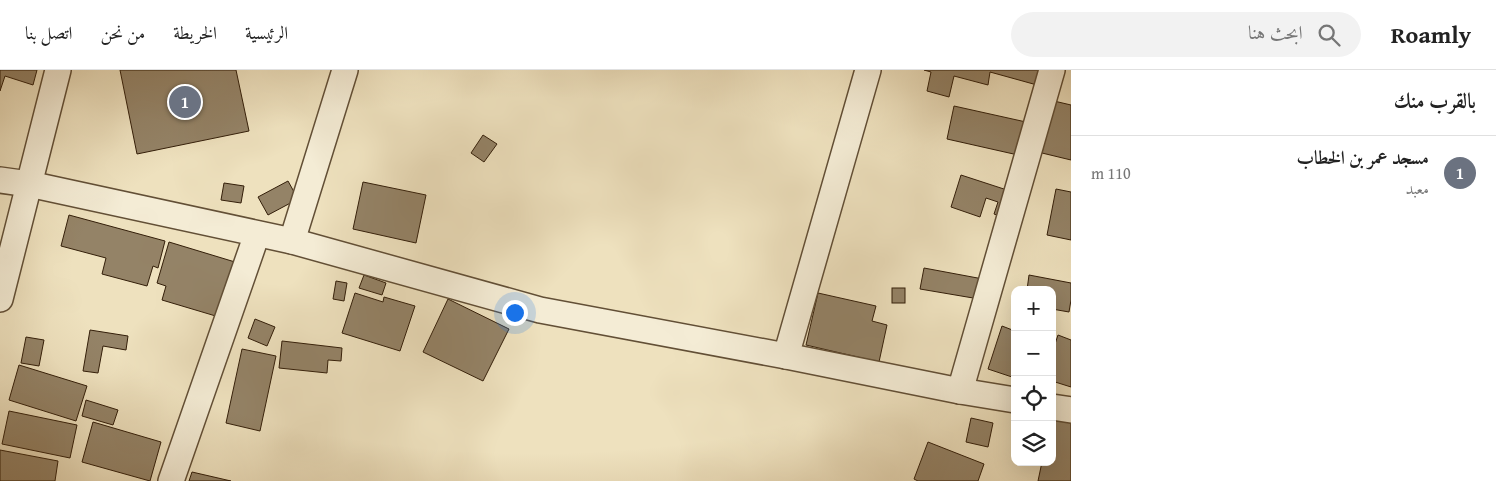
<!DOCTYPE html>
<html lang="ar">
<head>
<meta charset="utf-8">
<style>
  :root { --surface:#fff; --page:#f2f2f2; --text:#222; --muted:#767676; --line:#e0e0e0; --accent:#d93025 }
  body { margin:0; font-family:"Gentium Book Plus",Amiri,serif; background:var(--page); color:var(--text); direction:rtl }
  .controls { position:absolute; right:15px; bottom:15px; display:grid; overflow:hidden; border-radius:10px; box-shadow:0 5px 20px #0002 }
  .controls button { width:45px; height:45px; display:grid; place-items:center; padding:0; border:0; border-bottom:1px solid var(--line); background:var(--surface); color:var(--text); font:25px sans-serif }
  .you { position:absolute; left:514px; top:242px; width:18px; height:18px; margin:-12px; border:4px solid #fff; border-radius:50%; background:#1a73e8; box-shadow:0 0 0 8px #1a73e833 }
  .badge { display:grid; place-items:center; width:32px; height:32px; border-radius:50%; background:var(--accent); color:#fff; font-size:16px; font-weight:700 }
  .pin { position:absolute; translate:-50% -50%; border:2px solid #fff; box-shadow:0 1px 5px #0006 }
  .list { margin:0; padding:0; list-style:none }
  h2 { display:flex; justify-content:space-between; align-items:center; height:65px; margin:0; padding:0 20px; font-size:21px }
  h2 small { font-size:16px; font-weight:400; color:var(--muted) }
  .list li { display:grid; grid-template-columns:32px 1fr auto; gap:15px; align-items:center; box-sizing:border-box; height:75px; padding:0 20px; border-top:1px solid var(--line) }
  .list b { display:block; font-size:19px; white-space:nowrap }
  .list p { margin:0; font-size:16px; white-space:nowrap; color:var(--muted) }
  .list em { font-size:16px; font-style:normal; color:var(--muted) }
  .icon { flex:none; width:28px; height:28px; fill:none; stroke:currentColor; stroke-width:2; stroke-linecap:round; stroke-linejoin:round }
  .map { position:relative; flex:none; width:1071px; height:411px; overflow:hidden; direction:ltr }
  header { display:flex; align-items:center; gap:30px; box-sizing:border-box; height:70px; padding:0 25px; background:var(--surface); border-bottom:1px solid var(--line) }
  header strong { font-size:24px }
  nav { display:flex; gap:28px; margin-inline-start:auto; font-size:18px }
  .search { width:350px; height:45px; background:var(--page); display:flex; align-items:center; gap:12px; box-sizing:border-box; padding:0 18px; border-radius:28px; color:var(--muted); font-size:19px }
  main { display:flex }
  aside { flex:1; background:var(--surface) }
  .map>svg:first-child { display:block }
  .building { fill:#948367; stroke:#331e09 }
  .lines { fill:none; stroke-linecap:round; stroke-linejoin:round }
  .street-casing { stroke:#624f36; stroke-width:28 }
  .street { stroke:#f4ecd5; stroke-width:25 }
</style>
</head>
<body>
<header>
<strong>Roamly</strong>
<div class="search"><svg class="icon" aria-label="search" viewBox="0 0 24 24"><circle cx="10" cy="10" r="6"/><path d="M15 15l6 6"/></svg>ابحث هنا</div>
<nav><a>الرئيسية</a><a>الخريطة</a><a>من نحن</a><a>اتصل بنا</a></nav>
</header>
<main>
<aside>
<h2>بالقرب منك<small></small></h2>
<ul class="list">
<li><span class="badge" style="background:#6b7280">1</span><div><b>مسجد عمر بن الخطاب</b><p>معبد</p></div><em>110 m</em></li>
</ul>
</aside>
<div class="map">
<svg width="1071" height="411" viewBox="0 0 1071 411">
  <rect width="100%" height="100%" fill="#eee1be"/>
  <filter id="stains"><feTurbulence type="fractalNoise" baseFrequency=".004" numOctaves="4"/><feColorMatrix values="0 0 0 0 .2 0 0 0 0 .09 0 0 0 0 .02 0 0 0 .5 -.17"/></filter>
  <radialGradient id="worn" r=".72"><stop offset=".6" stop-color="#630" stop-opacity="0"/><stop offset="1" stop-color="#630" stop-opacity=".3"/></radialGradient>
  <g class="building">
    <polygon points="0,0 37,0 33,15 5,6 0,21"/>
    <polygon points="120,0 236,0 249,61 137,84"/>
    <polygon points="924,0 1041,0 1037,15 990,2 988,15 954,6 949,27 927,21 931,2"/>
    <polygon points="1054,31 1071,35 1071,90 1042,83"/>
    <polygon points="954,36 1026,52 1018,85 947,69"/>
    <polygon points="483,65 497,74 484,92 471,83"/>
    <polygon points="961,105 1010,121 1002,147 994,144 998,132 986,128 980,147 951,137"/>
    <polygon points="288,111 298,129 268,145 258,127"/>
    <polygon points="363,112 426,125 416,173 353,159"/>
    <polygon points="224,113 244,116 241,133 221,130"/>
    <polygon points="1056,119 1071,122 1071,170 1047,165"/>
    <polygon points="69,145 165,171 158,198 153,196 147,216 102,204 106,188 61,176"/>
    <polygon points="169,172 235,192 219,247 162,230 166,216 157,213"/>
    <polygon points="924,198 983,209 979,229 920,219"/>
    <polygon points="364,205 386,213 382,225 359,218"/>
    <polygon points="1029,205 1071,213 1071,230 1069,242 1052,239 1052,220 1027,220"/>
    <polygon points="336,211 347,213 344,231 333,229"/>
    <rect x="892" y="218" width="13" height="15"/>
    <polygon points="355,223 383,232 384,227 415,236 400,281 342,263"/>
    <polygon points="818,223 876,236 872,251 887,255 879,292 806,275"/>
    <polygon points="448,229 509,259 483,311 423,282"/>
    <polygon points="255,249 275,257 267,276 248,268"/>
    <polygon points="1002,256 1015,261 1015,308 988,299"/>
    <polygon points="90,260 128,266 126,280 103,276 98,303 83,301"/>
    <polygon points="1058,265 1071,270 1071,317 1052,311 1052,279 1053,280"/>
    <polygon points="26,267 44,270 39,296 21,293"/>
    <polygon points="282,271 342,278 341,291 328,290 327,303 279,298"/>
    <polygon points="242,279 276,286 260,361 226,353"/>
    <polygon points="19,295 87,316 76,351 9,330"/>
    <polygon points="86,330 118,340 113,355 82,346"/>
    <polygon points="9,341 77,355 70,388 2,374"/>
    <polygon points="971,348 993,353 988,377 966,372"/>
    <polygon points="1052,348 1071,352 1071,411 1038,411 1042,392 1052,392"/>
    <polygon points="93,352 161,372 150,411 82,392"/>
    <polygon points="928,372 984,394 978,411 918,411 914,409"/>
    <polygon points="0,380 58,391 55,411 0,411"/>
    <polygon points="192,402 231,411 189,411"/>
  </g>
  <g class="lines">
    <defs>
      <g id="street">
        <polyline points="0,110 29,114 292,171 540,240 786,286 960,321 1015,330"/>
        <polyline points="292,171 345,0"/>
        <polyline points="0,229 58,0"/>
        <polyline points="786,286 868,0"/>
        <polyline points="960,321 1052,0"/>
        <polyline points="1052,337 1071,340"/>
        <polyline points="171,411 257,164"/>
      </g>
    </defs>
    <use href="#street" class="street-casing"/>
    <use href="#street" class="street"/>
  </g>
  <rect width="100%" height="100%" filter="url(#stains)"/>
  <rect width="100%" height="100%" fill="url(#worn)"/>
</svg>
<div class="controls">
<button>+</button>
<button>−</button>
<button><svg class="icon" aria-label="locate" viewBox="0 0 24 24"><circle cx="12" cy="12" r="6"/><path d="M12 2v4M12 18v4M2 12h4M18 12h4"/></svg></button>
<button><svg class="icon" aria-label="layers" viewBox="0 0 24 24"><path d="M12 4l9 5-9 5-9-5zM3 14l9 5 9-5"/></svg></button>
</div>
<div class="you"></div>
<div class="pin badge" style="left:185px;top:32px;background:#6b7280">1</div>
</div>
</main>
</body>
</html>
